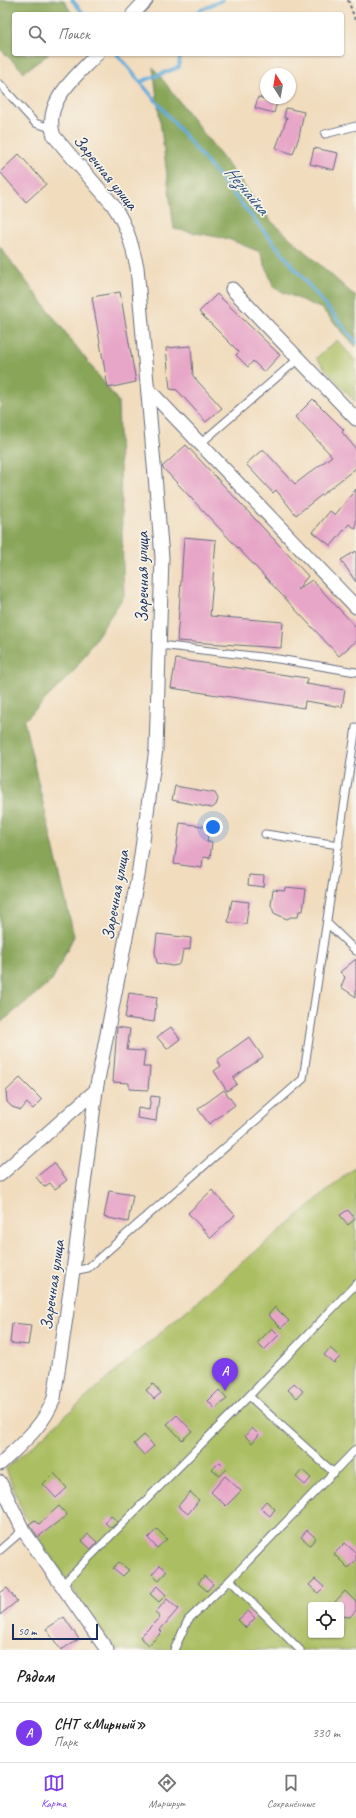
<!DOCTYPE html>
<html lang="ru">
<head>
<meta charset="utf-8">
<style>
  :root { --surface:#fff; --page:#f2f2f2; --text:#222; --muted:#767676; --line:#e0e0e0; --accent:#7c3aed }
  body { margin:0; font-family:Caveat,sans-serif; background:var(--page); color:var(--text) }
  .controls { position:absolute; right:12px; bottom:12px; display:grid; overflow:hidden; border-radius:4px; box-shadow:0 1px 3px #0004 }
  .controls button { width:36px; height:36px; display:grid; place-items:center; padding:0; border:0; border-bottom:1px solid var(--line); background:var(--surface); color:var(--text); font:20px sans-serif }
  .compass { position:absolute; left:260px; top:68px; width:36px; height:36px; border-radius:50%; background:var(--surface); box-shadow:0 1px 3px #0004; rotate:349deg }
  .scale { position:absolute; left:12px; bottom:10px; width:86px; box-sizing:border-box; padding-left:4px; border:2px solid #1b2f5e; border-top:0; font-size:11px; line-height:14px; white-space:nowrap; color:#1b2f5e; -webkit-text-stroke:3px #f7f3e8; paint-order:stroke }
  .you { position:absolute; left:213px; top:827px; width:14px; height:14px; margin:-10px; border:3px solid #fff; border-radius:50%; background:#1a73e8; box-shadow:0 0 0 6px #1a73e833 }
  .badge { display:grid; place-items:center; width:26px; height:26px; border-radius:50%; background:var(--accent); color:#fff; font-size:13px; font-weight:700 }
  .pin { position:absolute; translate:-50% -33px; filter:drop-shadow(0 1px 2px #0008) }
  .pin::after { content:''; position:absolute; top:21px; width:14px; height:12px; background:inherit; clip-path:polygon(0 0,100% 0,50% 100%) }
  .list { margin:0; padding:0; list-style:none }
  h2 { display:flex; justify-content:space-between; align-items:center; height:52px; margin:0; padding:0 16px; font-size:17px }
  h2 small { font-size:13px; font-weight:400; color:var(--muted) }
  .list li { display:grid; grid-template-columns:26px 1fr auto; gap:12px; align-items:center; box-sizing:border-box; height:60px; padding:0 16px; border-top:1px solid var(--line) }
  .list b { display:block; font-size:15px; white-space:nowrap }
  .list p { margin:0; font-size:13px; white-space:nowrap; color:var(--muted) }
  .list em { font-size:13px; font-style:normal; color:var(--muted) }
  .icon { flex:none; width:22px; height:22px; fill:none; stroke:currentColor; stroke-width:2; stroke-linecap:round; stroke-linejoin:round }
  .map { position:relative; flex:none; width:356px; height:1650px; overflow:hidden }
  .search { position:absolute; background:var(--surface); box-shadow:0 1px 3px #0004; left:12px; right:12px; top:12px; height:44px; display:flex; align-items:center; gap:10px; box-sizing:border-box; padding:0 14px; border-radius:4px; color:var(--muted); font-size:15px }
  .sheet { height:112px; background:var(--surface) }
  nav { display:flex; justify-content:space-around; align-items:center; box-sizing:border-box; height:56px; border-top:1px solid var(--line); background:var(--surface); font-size:11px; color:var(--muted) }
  nav a { display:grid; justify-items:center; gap:2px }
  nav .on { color:var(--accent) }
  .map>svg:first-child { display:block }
  .green { fill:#abbe62; stroke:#637660; fill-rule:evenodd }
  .forest { fill:#88a558; stroke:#526a5b }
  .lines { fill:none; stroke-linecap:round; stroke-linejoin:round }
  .stream { stroke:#62abda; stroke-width:3.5 }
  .building { fill:#e7a6c8 }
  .lane-casing { stroke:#666c7f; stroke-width:9 }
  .street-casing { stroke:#666c7f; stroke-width:15 }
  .path { stroke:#666c7f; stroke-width:2; stroke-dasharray:3 3; stroke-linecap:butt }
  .lane { stroke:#fff; stroke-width:7 }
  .street { stroke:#fff; stroke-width:13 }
  .labels { text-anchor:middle; stroke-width:3.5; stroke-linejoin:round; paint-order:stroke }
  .street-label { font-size:17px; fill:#1b2f5e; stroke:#f7f3e8 }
  .water-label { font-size:18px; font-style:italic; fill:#305483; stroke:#f7f3e8 }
</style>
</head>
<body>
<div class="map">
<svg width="356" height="1650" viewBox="0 0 356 1650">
  <rect width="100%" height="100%" fill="#f7f3e8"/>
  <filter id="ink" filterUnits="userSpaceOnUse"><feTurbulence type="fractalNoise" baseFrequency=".025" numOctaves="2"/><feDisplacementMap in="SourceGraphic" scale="8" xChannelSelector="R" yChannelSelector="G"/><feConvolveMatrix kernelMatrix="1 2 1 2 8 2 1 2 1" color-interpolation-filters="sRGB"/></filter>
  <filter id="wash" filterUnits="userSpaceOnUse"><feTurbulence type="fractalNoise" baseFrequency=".012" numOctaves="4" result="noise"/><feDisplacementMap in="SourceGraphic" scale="16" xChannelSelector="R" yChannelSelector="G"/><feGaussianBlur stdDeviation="0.9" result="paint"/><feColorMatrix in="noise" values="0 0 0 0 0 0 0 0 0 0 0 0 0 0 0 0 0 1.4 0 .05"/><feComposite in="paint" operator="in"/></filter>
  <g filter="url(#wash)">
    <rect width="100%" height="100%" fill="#f1dcbd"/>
    <g class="green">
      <polygon points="337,340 356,361 355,402 316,358"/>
      <path d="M356,1166V1650H115L67,1581L24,1516L6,1469L127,1361ZM311,1605H341V1635H311Z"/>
    </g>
    <g class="forest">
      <polygon points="0,0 64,0 72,14 14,14 14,54 49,54 24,72 0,49"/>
      <polygon points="153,67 271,221 356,297 356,347 322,309 274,288 260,252 228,239 174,229"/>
      <polygon points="0,247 118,401 124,596 74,671 24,721 74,936 52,981 0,1023"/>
    </g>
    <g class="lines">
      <g class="stream">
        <polyline points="72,0 84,14"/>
        <polyline points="192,14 223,0"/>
        <polyline points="117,54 356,342"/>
        <polyline points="140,82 179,67 180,54"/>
      </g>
    </g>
    <g id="blocks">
      <g class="building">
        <polygon points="258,97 277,102 274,113 255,108"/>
        <polygon points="286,108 304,112 299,137 293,154 276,148 287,118 284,118"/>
        <polygon points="314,148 338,153 334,170 310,164"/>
        <polygon points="19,154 46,184 26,202 0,172"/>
        <polygon points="120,292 136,382 108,388 92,297"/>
        <polygon points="217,294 280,355 264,372 253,361 248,367 236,355 239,352 199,312"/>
        <polygon points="191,346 193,376 222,408 206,422 177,390 170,389 166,348"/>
        <polygon points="313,399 344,430 342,432 356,449 356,468 296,515 276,490 273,493 246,464 263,449 295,484 332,456 295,417"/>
        <polygon points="186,445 308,576 297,590 312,580 356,627 356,641 339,656 162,467"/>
        <polygon points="356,489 356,529 349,524 331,546 313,532 330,511 335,515"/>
        <polygon points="184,537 216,540 210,616 283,622 281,648 177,641"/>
        <polygon points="356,551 356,582 341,560"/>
        <polygon points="176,659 307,678 306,684 345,690 342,707 305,701 304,708 171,688"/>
        <polygon points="175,786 215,793 218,799 216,805 212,808 172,800"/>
        <polygon points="180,823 209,827 207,842 212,842 210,858 203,857 202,868 174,864"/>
        <polygon points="249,875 264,876 263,887 248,885"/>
        <polygon points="285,887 306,889 303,911 299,911 298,917 291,917 287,919 274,913 271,905 273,889 285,890"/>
        <polygon points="232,900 249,902 246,924 228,922"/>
        <polygon points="157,934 191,938 190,949 183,950 181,961 178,965 172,966 157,963 155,952"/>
        <polygon points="356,959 356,997 341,987 345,977 340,972"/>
        <polygon points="129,993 157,997 154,1022 125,1018"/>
        <polygon points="117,1027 130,1029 127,1050 145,1051 143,1067 150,1067 148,1090 129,1089 129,1083 113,1082"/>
        <polygon points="171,1027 180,1039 167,1049 157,1037"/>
        <polygon points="249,1037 263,1057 233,1078 237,1084 227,1091 214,1071 221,1066 217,1060"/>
        <polygon points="20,1078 42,1100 33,1109 27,1103 21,1110 12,1107 7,1102 6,1091"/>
        <polygon points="224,1090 235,1105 209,1124 198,1109"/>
        <polygon points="151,1096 159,1097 156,1121 137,1118 138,1108 149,1110"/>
        <polygon points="54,1163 67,1180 55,1189 50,1183 44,1187 36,1177"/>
        <polygon points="212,1190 235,1215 211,1238 188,1213"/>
        <polygon points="109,1191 133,1195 128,1222 104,1217"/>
        <polygon points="348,1210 355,1219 348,1225 340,1215"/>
        <polygon points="275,1307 289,1321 281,1328 268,1315"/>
        <polygon points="12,1323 31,1325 28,1345 10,1343"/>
        <polygon points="272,1328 279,1335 264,1350 257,1343"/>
        <polygon points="330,1348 340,1357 334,1363 324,1355"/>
        <polygon points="294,1383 303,1391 297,1398 288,1390"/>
        <polygon points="153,1384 161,1393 154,1399 146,1390"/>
        <polygon points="219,1390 227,1399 215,1409 208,1401"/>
        <polygon points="177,1415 192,1431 182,1440 167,1424"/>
        <polygon points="252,1428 259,1435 252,1443 245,1436"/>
        <polygon points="144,1435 154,1446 144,1455 134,1444"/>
        <polygon points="220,1462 227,1469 220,1476 212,1469"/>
        <polygon points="302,1470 311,1478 305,1485 296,1477"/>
        <polygon points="54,1473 67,1488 56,1498 43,1484"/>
        <polygon points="225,1476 241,1491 226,1506 211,1492"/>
        <polygon points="190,1492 199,1500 188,1514 178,1506"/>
        <polygon points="266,1501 275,1509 270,1516 260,1508"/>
        <polygon points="59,1506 67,1515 38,1537 29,1524 35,1520 39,1524"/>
        <polygon points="111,1516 118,1522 111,1528 105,1523"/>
        <polygon points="157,1529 167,1539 157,1548 148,1538"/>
        <polygon points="307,1530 316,1538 310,1545 301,1537"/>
        <polygon points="88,1534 97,1542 91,1549 82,1541"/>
        <polygon points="345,1543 356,1553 356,1560 348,1568 334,1554"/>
        <polygon points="119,1562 129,1570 123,1576 113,1568"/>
        <polygon points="160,1565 167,1571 159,1580 152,1574"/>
        <polygon points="204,1576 213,1584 207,1591 198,1583"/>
        <polygon points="315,1579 324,1587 318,1593 309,1585"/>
        <polygon points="157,1586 166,1595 159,1602 150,1594"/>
        <polygon points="7,1588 17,1601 0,1615 0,1593"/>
        <polygon points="345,1591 356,1602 356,1610 350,1617 341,1616 341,1605 332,1605"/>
        <polygon points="167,1599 178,1609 160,1630 162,1632 149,1645 140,1637 160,1617 155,1613"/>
        <polygon points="248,1611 255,1618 246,1628 238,1620"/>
        <polygon points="64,1617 79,1639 61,1650 46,1629"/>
      </g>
    </g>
  </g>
  <g filter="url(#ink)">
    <use href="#blocks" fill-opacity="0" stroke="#666c7f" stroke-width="1"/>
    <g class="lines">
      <defs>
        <g id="lane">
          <polyline points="0,84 35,123 51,128"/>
          <polyline points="325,134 356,126"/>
          <polyline points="201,443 298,359"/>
          <polyline points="160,645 278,659 356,672"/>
          <polyline points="265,834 339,845"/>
          <polyline points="327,923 356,951"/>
          <polyline points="73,1271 88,1268 303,1079 356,727"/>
          <polyline points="249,1396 334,1473"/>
          <polyline points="0,1550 23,1530"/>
          <polyline points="230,1580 300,1650"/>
          <polyline points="62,1585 249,1396 356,1284"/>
          <polyline points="174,1650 188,1620 230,1580 356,1449"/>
        </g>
        <g id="street">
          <polyline points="133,14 146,0"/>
          <polyline points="232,289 356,419"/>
          <polyline points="148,389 356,607"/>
          <polyline points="0,1175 96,1090"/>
          <path d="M0,1464C21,1444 44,1426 54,1398L73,1271L96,1090L138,876L156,749L162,557L137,267C131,242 128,228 113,205L54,136C42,102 76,77 97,54"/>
          <polyline points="0,1482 23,1530 107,1650"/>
        </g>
      </defs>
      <use href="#lane" class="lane-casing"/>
      <use href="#street" class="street-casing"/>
      <polyline class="path" points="348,0 356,22"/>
      <use href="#lane" class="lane"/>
      <use href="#street" class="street"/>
    </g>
  </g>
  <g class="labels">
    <g class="street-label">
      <text transform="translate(106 172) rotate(51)" y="6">Заречная улица</text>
      <text transform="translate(142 577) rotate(-90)" y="6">Заречная улица</text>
      <text transform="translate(115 895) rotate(-80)" y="6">Заречная улица</text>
      <text transform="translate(52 1285) rotate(-82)" y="6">Заречная улица</text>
    </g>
    <g class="water-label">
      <text transform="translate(247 190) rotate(50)" y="6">Незнайка</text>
    </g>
  </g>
</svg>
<div class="controls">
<button><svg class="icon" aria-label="locate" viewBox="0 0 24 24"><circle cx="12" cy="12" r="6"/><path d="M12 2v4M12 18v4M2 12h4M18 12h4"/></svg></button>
</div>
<svg class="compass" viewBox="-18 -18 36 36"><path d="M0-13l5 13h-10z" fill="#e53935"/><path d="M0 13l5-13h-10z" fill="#767676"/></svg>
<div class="scale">50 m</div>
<div class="you"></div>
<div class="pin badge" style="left:225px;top:1391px">A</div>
<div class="search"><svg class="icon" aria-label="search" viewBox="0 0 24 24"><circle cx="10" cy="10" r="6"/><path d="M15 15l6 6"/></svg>Поиск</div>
</div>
<section class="sheet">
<h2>Рядом<small></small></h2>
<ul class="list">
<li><span class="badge">A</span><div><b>СНТ «Мирный»</b><p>Парк</p></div><em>330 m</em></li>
</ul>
</section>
<nav>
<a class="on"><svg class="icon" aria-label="map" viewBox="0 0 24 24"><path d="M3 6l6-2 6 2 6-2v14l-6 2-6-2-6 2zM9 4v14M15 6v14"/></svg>Карта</a>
<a><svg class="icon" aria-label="directions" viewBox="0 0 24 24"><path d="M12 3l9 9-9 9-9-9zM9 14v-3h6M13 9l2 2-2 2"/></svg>Маршрут</a>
<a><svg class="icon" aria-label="saved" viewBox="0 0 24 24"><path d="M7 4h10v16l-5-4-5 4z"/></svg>Сохранённые</a>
</nav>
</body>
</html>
